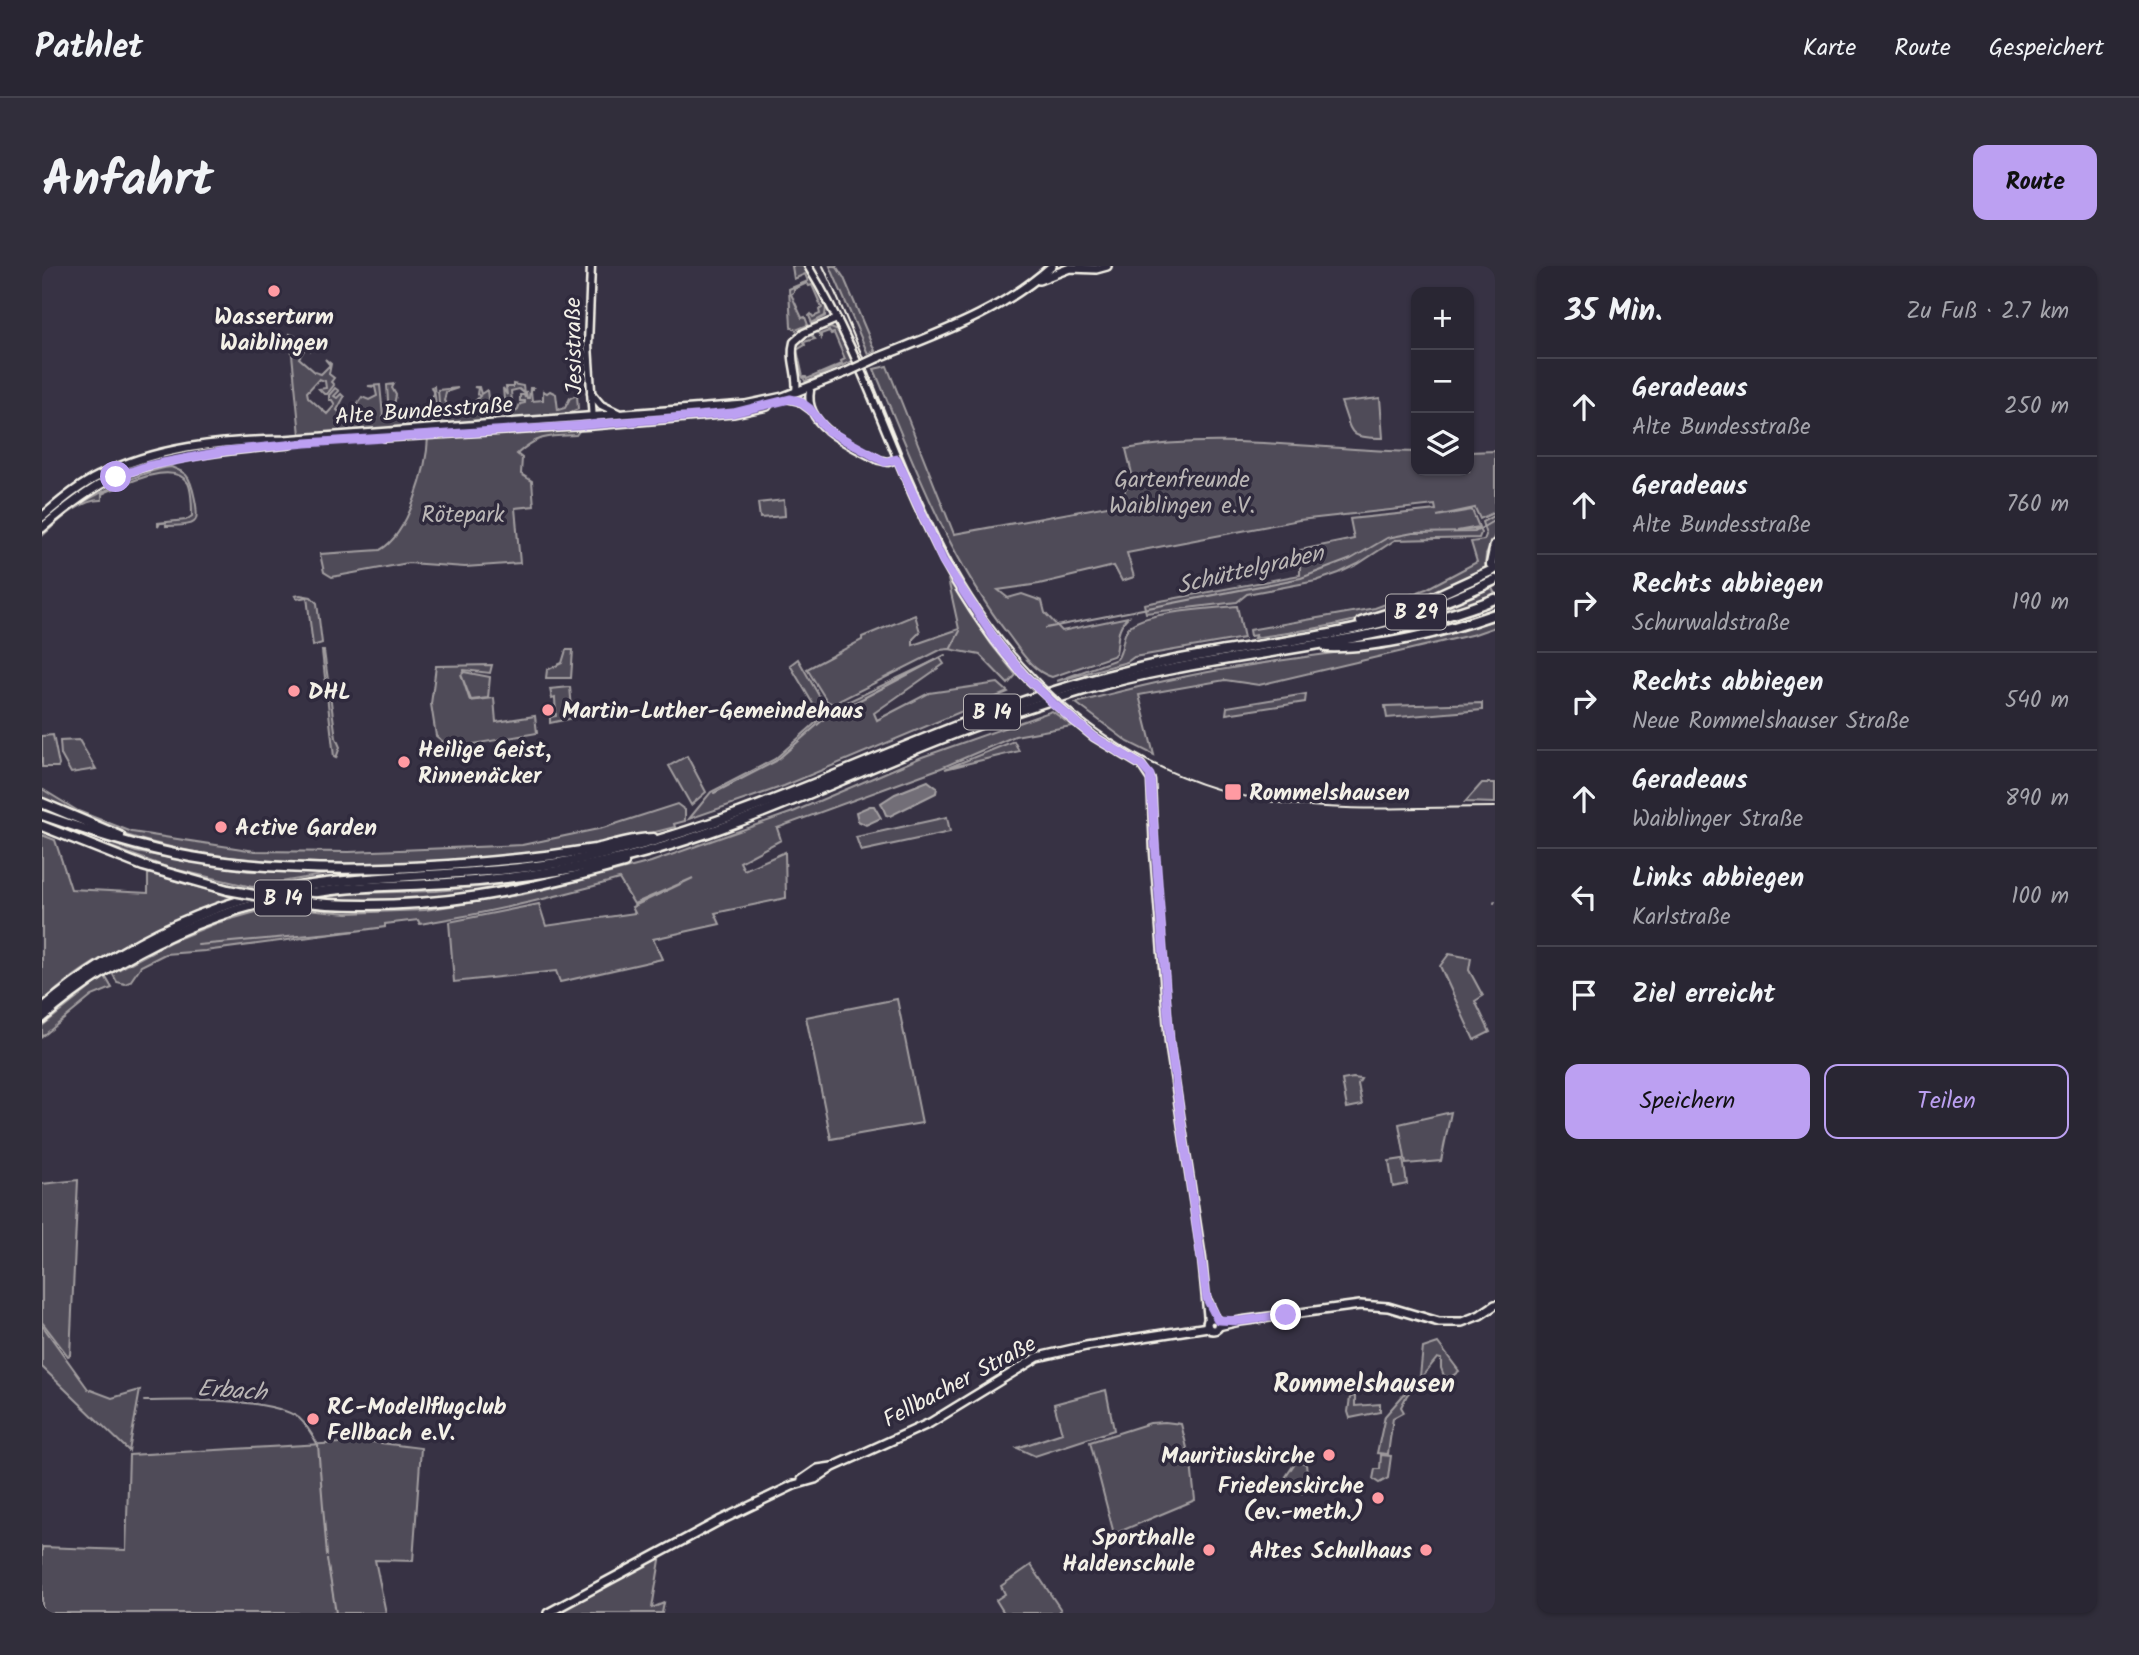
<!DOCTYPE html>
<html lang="de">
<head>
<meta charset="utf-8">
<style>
  :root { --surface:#292633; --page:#312e3b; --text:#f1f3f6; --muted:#a5a5ac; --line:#45434e; --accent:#bca0f2 }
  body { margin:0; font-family:Kalam,sans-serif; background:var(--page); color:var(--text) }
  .controls { position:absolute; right:21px; top:21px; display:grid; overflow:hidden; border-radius:14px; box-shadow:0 2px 5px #0004 }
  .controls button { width:63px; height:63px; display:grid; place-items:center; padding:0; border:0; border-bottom:2px solid var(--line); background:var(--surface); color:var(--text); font:35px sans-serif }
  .stop { position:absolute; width:21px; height:21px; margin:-16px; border:5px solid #bca0f2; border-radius:50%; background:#fff }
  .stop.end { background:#bca0f2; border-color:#fff; box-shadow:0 2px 7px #0008 }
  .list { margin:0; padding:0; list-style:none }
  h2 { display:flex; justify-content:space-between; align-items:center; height:91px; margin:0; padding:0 28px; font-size:30px }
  h2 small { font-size:23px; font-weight:400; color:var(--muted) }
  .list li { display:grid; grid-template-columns:46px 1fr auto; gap:21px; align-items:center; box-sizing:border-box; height:98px; padding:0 28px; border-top:2px solid var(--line) }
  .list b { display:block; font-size:26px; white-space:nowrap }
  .list p { margin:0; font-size:23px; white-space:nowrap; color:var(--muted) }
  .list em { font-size:23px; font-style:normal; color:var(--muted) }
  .actions { display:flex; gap:14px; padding:21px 28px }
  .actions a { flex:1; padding:16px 0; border:2px solid var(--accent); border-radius:14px; text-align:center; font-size:24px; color:var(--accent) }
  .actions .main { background:var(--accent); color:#111 }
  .icon { flex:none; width:38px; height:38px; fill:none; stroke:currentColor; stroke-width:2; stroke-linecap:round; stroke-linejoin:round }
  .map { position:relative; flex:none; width:1453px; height:1347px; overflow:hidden; border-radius:14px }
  header { display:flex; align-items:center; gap:42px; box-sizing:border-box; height:98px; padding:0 35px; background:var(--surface); border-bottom:2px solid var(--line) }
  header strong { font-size:33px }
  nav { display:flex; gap:38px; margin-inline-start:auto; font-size:24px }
  .intro { display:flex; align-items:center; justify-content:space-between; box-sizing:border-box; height:168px; padding:0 42px }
  h1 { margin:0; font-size:49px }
  .button { padding:18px 32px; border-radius:14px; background:var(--accent); color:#111; font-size:24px; font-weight:700 }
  main { display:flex; gap:42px; padding:0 42px }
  aside { flex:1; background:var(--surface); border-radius:14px; box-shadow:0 2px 5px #0004 }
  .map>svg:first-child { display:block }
  .green { fill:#504b59; stroke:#a29ea0; stroke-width:2 }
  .water { fill:#726e77; stroke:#a6a2a4; stroke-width:2 }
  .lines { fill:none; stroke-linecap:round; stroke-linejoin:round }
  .stream { stroke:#a6a2a4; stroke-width:2 }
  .tertiary-casing { stroke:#f4f1e8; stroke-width:11 }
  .secondary-casing { stroke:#f4f1e8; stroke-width:12 }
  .trunk-casing { stroke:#f4f1e8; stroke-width:13 }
  .tertiary { stroke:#2f2a3d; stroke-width:6 }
  .secondary { stroke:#2f2a3d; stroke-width:7 }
  .trunk { stroke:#2f2a3d; stroke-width:8 }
  .rail { stroke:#f4f1e8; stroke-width:2 }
  .tertiary-bridge-casing { stroke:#f4f1e8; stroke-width:11; stroke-linecap:butt }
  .secondary-bridge-casing { stroke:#f4f1e8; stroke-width:12; stroke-linecap:butt }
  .trunk-bridge-casing { stroke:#f4f1e8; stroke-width:13; stroke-linecap:butt }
  .tertiary-bridge { stroke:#2f2a3d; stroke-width:6 }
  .secondary-bridge { stroke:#2f2a3d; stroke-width:7 }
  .trunk-bridge { stroke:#2f2a3d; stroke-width:8 }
  .route { stroke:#bca0f2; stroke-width:9 }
  .poi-dot { fill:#ff9aa2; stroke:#2f2a3d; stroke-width:2.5 }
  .labels { text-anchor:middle; stroke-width:7; stroke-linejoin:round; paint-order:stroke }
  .shield { fill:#2f2a3d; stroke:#b9b5b5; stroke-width:2 }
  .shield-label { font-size:21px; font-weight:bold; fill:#f4f1e8 }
  .poi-label { font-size:23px; font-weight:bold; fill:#f4f1e8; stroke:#2f2a3d; text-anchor:start }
  .street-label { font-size:23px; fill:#f4f1e8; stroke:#2f2a3d }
  .park-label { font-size:23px; fill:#bbb7b6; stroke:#2f2a3d }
  .water-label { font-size:24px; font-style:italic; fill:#bab6b5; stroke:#2f2a3d }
  .quarter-label { font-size:26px; font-weight:bold; fill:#f4f1e8; stroke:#2f2a3d }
</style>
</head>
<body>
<header>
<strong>Pathlet</strong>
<nav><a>Karte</a><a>Route</a><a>Gespeichert</a></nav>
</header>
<div class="intro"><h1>Anfahrt</h1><a class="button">Route</a></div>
<main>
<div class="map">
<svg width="1453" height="1347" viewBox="0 0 1453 1347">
  <rect width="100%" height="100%" fill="#373244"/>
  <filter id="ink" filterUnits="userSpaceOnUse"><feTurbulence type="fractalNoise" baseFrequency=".0143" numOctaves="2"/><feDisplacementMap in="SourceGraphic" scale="14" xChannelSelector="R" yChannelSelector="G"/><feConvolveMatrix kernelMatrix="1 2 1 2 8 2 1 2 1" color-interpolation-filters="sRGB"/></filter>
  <g filter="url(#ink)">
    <g class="green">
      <polygon points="750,0 763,0 784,41 783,50 770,57 767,50 769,48 771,51 778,48 777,44 780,42 770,19 767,20 765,17 752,23 752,26 749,28 760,52 763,51 766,59 754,64 749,61 747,23 766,15 763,8 752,13"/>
      <polygon points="788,0 794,0 802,12 833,85 826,88"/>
      <path d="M789,62L796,65L810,95L767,115H763C756,104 755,93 754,80L760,74L769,69L773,73L762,76L763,79L755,84L761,111H764L765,113L800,98L799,95L803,93L792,67L789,68L787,65L779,68V72L777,69L776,65Z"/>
      <polygon points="248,68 253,70 256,79 272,78 276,80 268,81 268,84 264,81 257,92 273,106 279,108 288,99 283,93 289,98 287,108 292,112 289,116 292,119 285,128 282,128 277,123 284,122 283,115 277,113 265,126 266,131 285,148 293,139 290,134 287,134 287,129 293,122 297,125 292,130 295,132 299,128 302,131 295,144 305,153 320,131 327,134 335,130 333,121 326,120 338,119 341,150 347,150 345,119 352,118 350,122 354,129 352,139 357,142 363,140 366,144 391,140 391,135 388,133 392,128 389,121 392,120 395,149 398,148 396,124 416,122 404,126 402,135 408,141 402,147 405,150 411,142 426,143 438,130 435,128 436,122 432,121 437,121 439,128 445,124 447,141 459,142 458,135 462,134 461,122 465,129 464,121 471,121 471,118 481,120 482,127 477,123 469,125 471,146 475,145 478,138 483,137 483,135 478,135 478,129 482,129 483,132 484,125 485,132 487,132 488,122 491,122 489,125 490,135 501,134 501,125 505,127 508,125 514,128 516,144 523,142 528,132 535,129 536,143 522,149 400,158 399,153 396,152 396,159 258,169"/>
      <path d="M845,100L912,268L1082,237L1083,223L1092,216L1084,183C1178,166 1279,184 1374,186V205H1427V186L1453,185V246L1438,253L1433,242L1395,250L1430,244L1437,261L1415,265L1437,263L1439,267L1437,272L1353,274L1316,298L1297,307L1274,315L1205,328L1195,336L1104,347L1102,338L1258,309V284L1312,273L1308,253L1394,244L1393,239L1257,254L1085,287L1092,311L1080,315L1072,300L997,318L956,324L966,332L980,328L1000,335L1003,347L1020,365L1086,351C1074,362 1077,372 1074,387L1071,390L1010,411C991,406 979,386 968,371C905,290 872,197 832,103Z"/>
      <path d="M1338,132L1341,172C1305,172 1311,169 1299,136Z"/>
      <path d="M533,163L538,164L534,169C507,170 496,169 475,188L480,192L479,208L490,215L492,240L473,242L478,297L423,301L366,297L290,311L282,306L278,288L338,284C367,268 385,202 386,171Z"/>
      <path d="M129,201C134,203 140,205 144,209C150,215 159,251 152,256C146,261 132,259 124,260V257H118L116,261V257L144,254L150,250C150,241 150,225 146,217C131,193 78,220 60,228V234C38,233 16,256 0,270C13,245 100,203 129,201Z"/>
      <polygon points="742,234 743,250 718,252 716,237"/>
      <path d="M1453,249V269L1444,289L1443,301L1451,298L1453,284V299C1412,318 1372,338 1329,350C1291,361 1251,366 1212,372L1214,369L1208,370L1207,364L1333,342L1384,323L1435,296L1429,276L1442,274L1444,269L1440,256Z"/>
      <polygon points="906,313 949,378 974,409 966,418 938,389 907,383 898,384 791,438 785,435 765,403 820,374 820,371 873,349 878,366 871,373 871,379 917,363"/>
      <polygon points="1449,320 1453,328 1423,339 1405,342 1404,340"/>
      <polygon points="258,329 269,331 275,337 280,377 271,380 265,331 255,333 253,330"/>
      <path d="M1195,340L1202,372L1092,391L1085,396L1015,415L1075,393C1082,384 1079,372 1086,362C1099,346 1172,342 1195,340Z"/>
      <path d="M1453,354V361L1433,368L1217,419L1183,414L1097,429L1112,489L1086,476L1034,437C1086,423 1137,410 1190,402C1279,387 1367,381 1453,354Z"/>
      <polygon points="524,384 531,384 529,412 504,412 505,404 520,397"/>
      <polygon points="280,385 282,385 294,472 298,481 294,492 292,491"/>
      <polygon points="898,392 902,398 832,447 835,454 887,427 956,417 966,426 742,520 647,553 669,526 733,493 788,444"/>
      <polygon points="756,393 784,442 777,448 748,399"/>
      <polygon points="450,399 448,407 422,404 420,408 422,406 448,411 446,432 429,434 419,408 428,435 452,432 454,456 493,450 495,467 409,482 394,470 389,438 394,400"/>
      <polygon points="528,421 531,452 508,457 508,451 514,450 513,432 510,433 508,423"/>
      <polygon points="1264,428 1263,436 1184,448 1185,441"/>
      <polygon points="1440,437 1440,444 1345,452 1343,440"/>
      <path d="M1010,445L1030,460L973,470L899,502L735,562L739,574L698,596L702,604L743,586L744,632L673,647L678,658L611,673L620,693L518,716L514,705L412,716L407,656L497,638L504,660L593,647L590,641L651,612L592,638L577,613C511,632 445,647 378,658L376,654L343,658V661L163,685L123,688L99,700L88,716L83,718L75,716L70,707L128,676L175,657L235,640L305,647L383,644L483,628L553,611L609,596L751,546L880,491Z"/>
      <polygon points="11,469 17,499 16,501 0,501 0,470"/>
      <polygon points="37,474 54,503 29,507 19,489 18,475"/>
      <polygon points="972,475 977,485 903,503"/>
      <polygon points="645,490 664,526 649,539 627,500"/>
      <polygon points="1440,517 1453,517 1453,537 1423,536"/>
      <path d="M0,523L36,545L90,566L213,585L307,586L480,579L561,562L635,538L643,544V555L632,558L633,561C544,585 453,594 360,597C237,600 111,595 0,533Z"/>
      <polygon points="905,551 908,566 819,585 814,571"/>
      <polygon points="0,553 94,586 206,605 286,606 526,592 490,597 370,608 286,608 210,621 127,602 0,556"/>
      <path d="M0,569L13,574L29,623L106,627V607L193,632C131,654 47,690 0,737Z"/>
      <polygon points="499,615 408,632 325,637 267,633 317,627 394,625"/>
      <polygon points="1407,688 1429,692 1427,704 1441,730 1433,735 1448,766 1432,774 1398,700"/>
      <polygon points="63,710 70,722 50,730 0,771 0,760"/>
      <polygon points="855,733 880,857 789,873 764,751"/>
      <polygon points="1311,812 1319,813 1316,818 1320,839 1305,842 1300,814"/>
      <polygon points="1409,846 1399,895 1364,898 1357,858"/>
      <polygon points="1361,893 1365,918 1351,921 1347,895"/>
      <polygon points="36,914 28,1089 26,1090 0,1056 0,918"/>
      <polygon points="0,1059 46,1123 70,1132 98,1124 87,1185 0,1101"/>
      <polygon points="1396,1077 1417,1105 1404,1115 1399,1102 1399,1093 1395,1092 1365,1129 1359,1141 1362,1146 1351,1152 1346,1188 1335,1187 1343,1150 1378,1110 1381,1082"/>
      <polygon points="1064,1124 1072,1164 993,1190 975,1182 1020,1167 1012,1138"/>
      <polygon points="1313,1130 1313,1140 1338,1138 1338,1146 1308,1152 1306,1146 1308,1131"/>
      <polygon points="1123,1156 1139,1158 1149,1198 1153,1234 1072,1268 1048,1176 1108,1157"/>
      <polygon points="299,1172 379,1182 371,1295 333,1294 344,1347 0,1347 0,1281 84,1284 87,1189 298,1177"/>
      <polygon points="1339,1189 1349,1190 1346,1212 1337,1217 1331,1213 1333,1203 1338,1203"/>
      <polygon points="1255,1194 1264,1198 1266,1216 1263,1227 1256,1227 1239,1218"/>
      <polygon points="619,1288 610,1342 622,1337 620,1347 513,1347"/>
      <polygon points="989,1299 1019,1344 1015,1347 962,1347 954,1334 963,1328 959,1320"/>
    </g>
    <g class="water">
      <polygon points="886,515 895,522 894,527 848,550 844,549 839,537 853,528"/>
      <polygon points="828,540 832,540 839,552 824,559 816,555 814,546"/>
    </g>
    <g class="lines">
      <g class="stream">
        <polyline points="1004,362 1259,312 1309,293 1345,272 1371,267 1433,266 1453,254"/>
        <polyline points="909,382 918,365"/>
        <polyline points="672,527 734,495 782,453 903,389"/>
        <polyline points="1452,637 1453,635"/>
        <polyline points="156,679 312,665"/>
        <path d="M102,1135C140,1135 226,1130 257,1152C265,1159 271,1170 276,1179L285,1289"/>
        <polyline points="285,1293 294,1347"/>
      </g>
      <defs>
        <g id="tertiary">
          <polyline points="549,0 546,79 551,155"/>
          <path d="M766,0C848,134 872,295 985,412"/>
          <path d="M768,125C761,161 812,181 837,194L846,196L855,193"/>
          <path d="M754,126C757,109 747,93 752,76L762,67L795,53"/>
          <polyline points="549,127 559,139 576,147"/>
          <polyline points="748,133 757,135 768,143"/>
          <polyline points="1030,453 1052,471 1099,499 1109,514 1112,587 1127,777 1160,992 1166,1055"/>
          <polyline points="1166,1035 1174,1053"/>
        </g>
        <g id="secondary">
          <polyline points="997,14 1028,2 1054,3 1065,0"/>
          <path d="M835,92C900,66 957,47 1010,0"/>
          <polyline points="343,171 551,159 691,147 725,140"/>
          <path d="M0,251C18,236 36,220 57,210C114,181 179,175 242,174L703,139L741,131L805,106"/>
          <path d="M0,262C22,243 47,223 74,210C123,189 194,183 248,178"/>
          <circle cx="1171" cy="1058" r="6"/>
          <polyline points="1176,1060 1198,1055 1318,1039 1346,1041 1397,1056 1420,1056 1438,1049 1453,1039"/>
          <polyline points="760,1214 776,1203 790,1201"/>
          <polyline points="506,1347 677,1255 752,1219 773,1213 791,1201 888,1157 996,1091 1044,1080 1166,1061"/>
        </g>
        <g id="trunk">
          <polyline points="1449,298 1453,279"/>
          <polyline points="1319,356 1379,337 1453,303"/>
          <path d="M1284,381C1336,383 1405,365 1453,348"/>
          <polyline points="0,537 78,570"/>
          <path d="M0,549C49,566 98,582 149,591C253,609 369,604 474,593C500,591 527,587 553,583C572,579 591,572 611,572"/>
          <polyline points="0,560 101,600 186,624"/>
          <path d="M285,638C390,644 482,625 582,597"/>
          <path d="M0,743C81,675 179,629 284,617C381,606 471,610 567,587C727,549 872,467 1029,420C1076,406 1124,395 1172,387C1235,376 1299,369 1360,351C1392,341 1423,328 1453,314"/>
          <path d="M0,752C79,683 179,638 283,625C323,619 365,620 406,617C462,614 517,606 573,594C685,568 790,516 896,474C944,455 992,439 1042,424C1177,384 1321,385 1453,333"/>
        </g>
      </defs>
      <use href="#tertiary" class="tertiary-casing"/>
      <use href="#secondary" class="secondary-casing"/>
      <use href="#trunk" class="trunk-casing"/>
      <use href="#tertiary" class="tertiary"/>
      <use href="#secondary" class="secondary"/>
      <use href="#trunk" class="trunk"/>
      <path class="rail" d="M781,0C825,92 856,190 902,281C969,411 1079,510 1226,535C1300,547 1378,541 1453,541"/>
      <defs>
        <polyline id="tertiary-bridge" points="985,412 1030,453"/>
        <polyline id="secondary-bridge" points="805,106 835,92"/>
        <polyline id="trunk-bridge" points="186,624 234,633 285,638"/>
      </defs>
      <use href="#tertiary-bridge" class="tertiary-bridge-casing"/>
      <use href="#secondary-bridge" class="secondary-bridge-casing"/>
      <use href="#trunk-bridge" class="trunk-bridge-casing"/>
      <use href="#tertiary-bridge" class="tertiary-bridge"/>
      <use href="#secondary-bridge" class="secondary-bridge"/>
      <use href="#trunk-bridge" class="trunk-bridge"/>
    </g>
  </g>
  <g class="lines" filter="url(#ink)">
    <polyline class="route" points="74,211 105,200 183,185 264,177 533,160 691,147 748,133 757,135 768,143 785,164 843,196 855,193 901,295 956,378 981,408 1013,439 1052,471 1099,499 1108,509 1128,777 1165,1033 1176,1054 1198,1055 1244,1049"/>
  </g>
  <g class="poi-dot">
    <circle cx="232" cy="25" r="7"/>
    <circle cx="252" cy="425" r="7"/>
    <circle cx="506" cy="444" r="7"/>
    <circle cx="362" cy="496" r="7"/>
    <rect x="1182" y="517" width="18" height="18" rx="3.5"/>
    <circle cx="179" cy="561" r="7"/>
    <circle cx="271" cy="1153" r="7"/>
    <circle cx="1287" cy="1189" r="7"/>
    <circle cx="1336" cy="1232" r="7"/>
    <circle cx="1167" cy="1284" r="7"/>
    <circle cx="1384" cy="1284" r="7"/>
  </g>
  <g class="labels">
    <g class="shield">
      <rect x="1344" y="328.5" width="60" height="35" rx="5"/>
      <rect x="922" y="428.5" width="56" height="35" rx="5"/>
      <rect x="213" y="614.5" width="56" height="35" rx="5"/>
    </g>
    <g class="shield-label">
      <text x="1374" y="353">B 29</text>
      <text x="950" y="453">B 14</text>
      <text x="241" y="639">B 14</text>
    </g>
    <g class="poi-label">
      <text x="232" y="58" text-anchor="middle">Wasserturm<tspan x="232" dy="26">Waiblingen</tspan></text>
      <text x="266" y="433">DHL</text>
      <text x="520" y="452">Martin-Luther-Gemeindehaus</text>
      <text x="376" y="491">Heilige Geist,<tspan x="376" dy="26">Rinnenäcker</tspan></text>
      <text x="1207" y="534">Rommelshausen</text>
      <text x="193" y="569">Active Garden</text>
      <text x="285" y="1148">RC-Modellflugclub<tspan x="285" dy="26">Fellbach e.V.</tspan></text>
      <text x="1273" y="1197" text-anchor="end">Mauritiuskirche</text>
      <text x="1322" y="1227" text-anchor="end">Friedenskirche<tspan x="1322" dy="26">(ev.-meth.)</tspan></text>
      <text x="1153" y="1279" text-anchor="end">Sporthalle<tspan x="1153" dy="26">Haldenschule</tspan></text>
      <text x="1370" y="1292" text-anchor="end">Altes Schulhaus</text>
    </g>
    <g class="street-label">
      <text transform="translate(531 80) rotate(-91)" y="8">Jesistraße</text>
      <text transform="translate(382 144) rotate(-4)" y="8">Alte Bundesstraße</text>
      <text transform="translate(917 1115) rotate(-28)" y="8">Fellbacher Straße</text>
    </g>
    <g class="park-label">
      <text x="1140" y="221">Gartenfreunde<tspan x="1140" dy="26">Waiblingen e.V.</tspan></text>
      <text x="421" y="256">Rötepark</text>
    </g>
    <g class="water-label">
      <text transform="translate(1208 303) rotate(-13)" y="8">Schüttelgraben</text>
      <text transform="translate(190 1124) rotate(4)" y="8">Erbach</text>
    </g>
    <g class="quarter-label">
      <text x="1322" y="1126">Rommelshausen</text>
    </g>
  </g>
</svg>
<div class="controls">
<button>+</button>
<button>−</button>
<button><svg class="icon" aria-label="layers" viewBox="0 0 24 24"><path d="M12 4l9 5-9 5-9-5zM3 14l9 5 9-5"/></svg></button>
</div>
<div class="stop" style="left:74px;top:211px"></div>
<div class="stop end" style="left:1244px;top:1049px"></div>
</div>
<aside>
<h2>35 Min.<small>Zu Fuß · 2.7 km</small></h2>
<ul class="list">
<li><svg class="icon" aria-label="ahead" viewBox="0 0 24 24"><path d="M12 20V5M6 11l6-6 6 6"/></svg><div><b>Geradeaus</b><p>Alte Bundesstraße</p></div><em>250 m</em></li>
<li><svg class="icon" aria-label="ahead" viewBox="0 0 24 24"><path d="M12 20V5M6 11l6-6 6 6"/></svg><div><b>Geradeaus</b><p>Alte Bundesstraße</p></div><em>760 m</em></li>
<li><svg class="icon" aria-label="right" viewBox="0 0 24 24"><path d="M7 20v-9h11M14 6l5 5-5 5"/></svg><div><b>Rechts abbiegen</b><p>Schurwaldstraße</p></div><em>190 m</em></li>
<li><svg class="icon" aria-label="right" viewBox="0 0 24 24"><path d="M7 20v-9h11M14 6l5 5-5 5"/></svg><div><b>Rechts abbiegen</b><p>Neue Rommelshauser Straße</p></div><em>540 m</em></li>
<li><svg class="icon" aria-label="ahead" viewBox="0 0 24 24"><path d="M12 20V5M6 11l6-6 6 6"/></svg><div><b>Geradeaus</b><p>Waiblinger Straße</p></div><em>890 m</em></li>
<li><svg class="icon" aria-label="left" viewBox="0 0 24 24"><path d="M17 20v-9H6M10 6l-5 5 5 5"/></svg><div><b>Links abbiegen</b><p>Karlstraße</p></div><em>100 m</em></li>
<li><svg class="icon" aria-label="arrive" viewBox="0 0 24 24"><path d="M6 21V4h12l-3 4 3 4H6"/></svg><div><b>Ziel erreicht</b></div></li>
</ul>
<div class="actions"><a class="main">Speichern</a><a>Teilen</a></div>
</aside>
</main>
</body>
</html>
